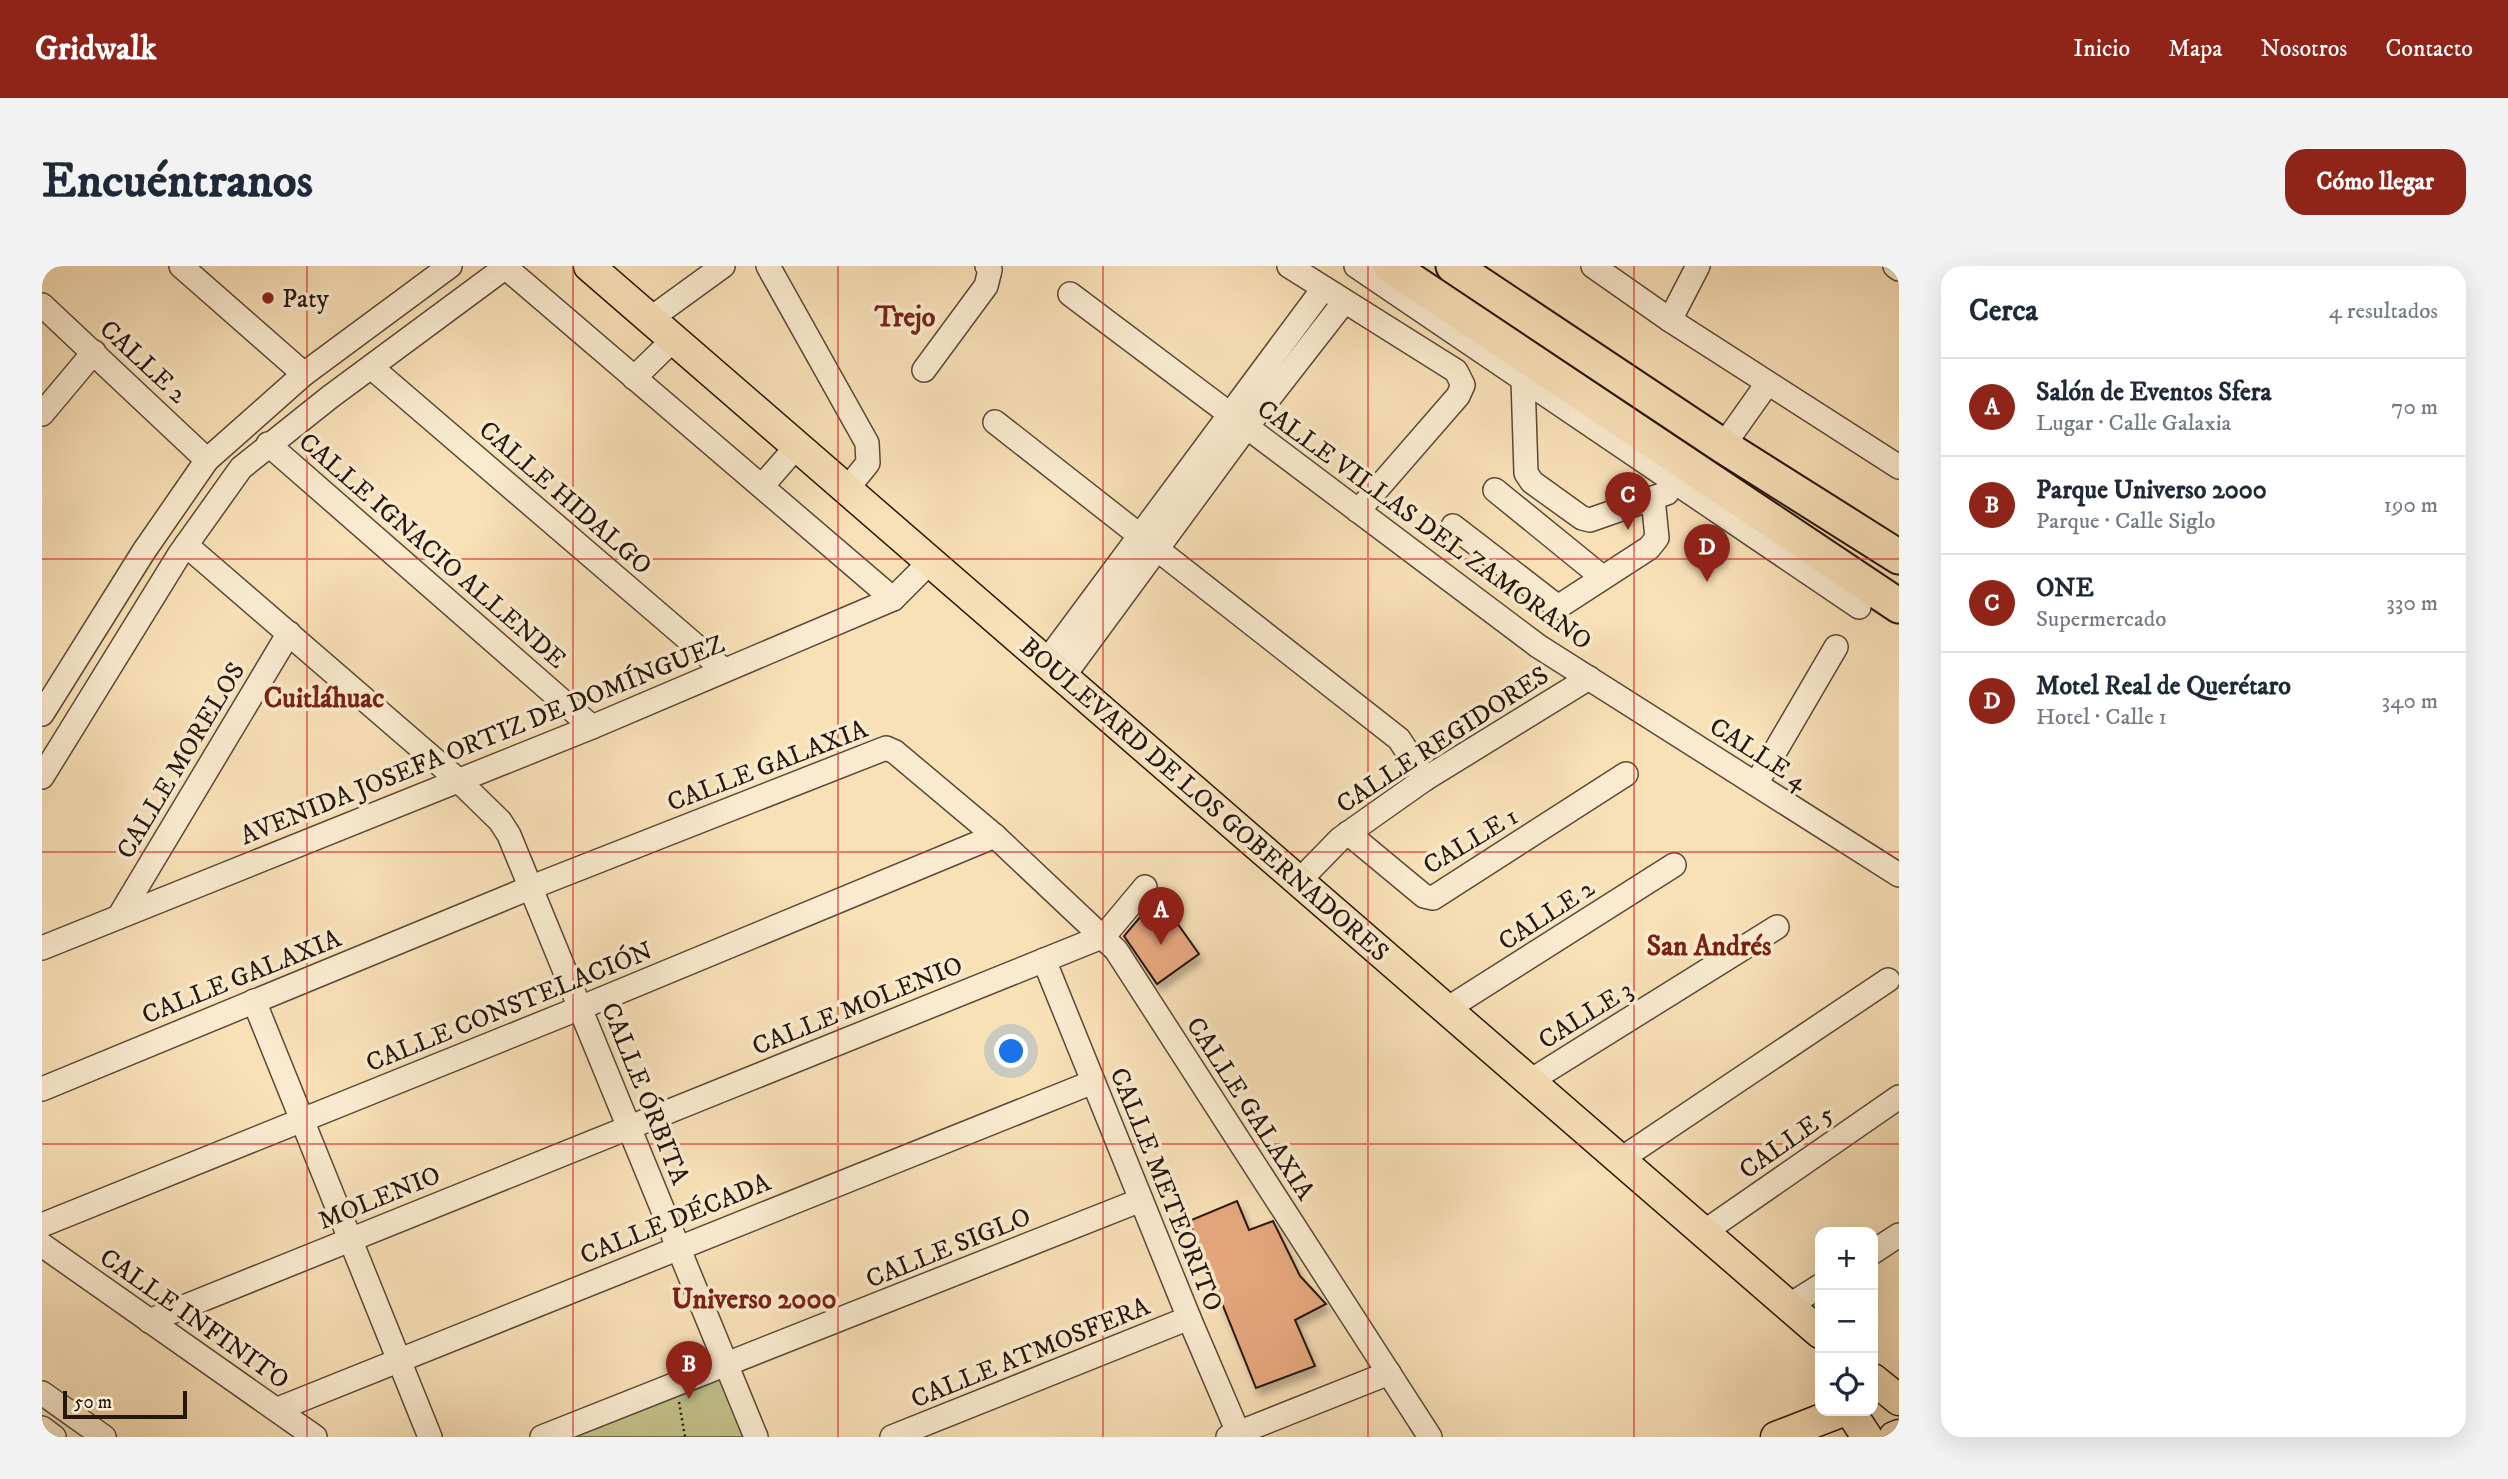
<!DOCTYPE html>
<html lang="es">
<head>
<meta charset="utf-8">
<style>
  :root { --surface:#fff; --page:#f2f2f3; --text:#1f2937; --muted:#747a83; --line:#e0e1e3; --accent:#8f2418 }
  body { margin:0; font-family:"IM FELL DW Pica",serif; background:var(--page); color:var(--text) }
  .controls { position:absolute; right:21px; bottom:21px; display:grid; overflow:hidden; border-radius:14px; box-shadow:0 7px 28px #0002 }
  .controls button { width:63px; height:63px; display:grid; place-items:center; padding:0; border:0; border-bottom:2px solid var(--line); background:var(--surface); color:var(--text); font:35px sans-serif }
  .scale { position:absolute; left:21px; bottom:18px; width:124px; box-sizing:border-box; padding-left:7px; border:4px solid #27160c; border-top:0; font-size:19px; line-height:24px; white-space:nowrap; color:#27160c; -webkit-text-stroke:5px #faebd0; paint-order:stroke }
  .you { position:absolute; left:970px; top:786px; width:24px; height:24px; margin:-18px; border:5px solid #fff; border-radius:50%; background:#1a73e8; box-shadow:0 0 0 10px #1a73e833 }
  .badge { display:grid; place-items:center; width:46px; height:46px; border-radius:50%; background:var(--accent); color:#fff; font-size:23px; font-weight:700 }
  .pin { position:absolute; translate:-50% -58px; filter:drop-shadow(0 2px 4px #0008) }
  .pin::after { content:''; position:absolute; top:37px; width:24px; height:21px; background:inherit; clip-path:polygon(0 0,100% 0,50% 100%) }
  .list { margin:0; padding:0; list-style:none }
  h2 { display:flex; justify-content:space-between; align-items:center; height:91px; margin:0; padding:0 28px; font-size:30px }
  h2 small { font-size:23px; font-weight:400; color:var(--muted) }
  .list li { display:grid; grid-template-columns:46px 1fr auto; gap:21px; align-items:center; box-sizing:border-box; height:98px; padding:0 28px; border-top:2px solid var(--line) }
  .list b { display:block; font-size:26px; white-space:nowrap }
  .list p { margin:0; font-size:23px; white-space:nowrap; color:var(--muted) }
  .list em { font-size:23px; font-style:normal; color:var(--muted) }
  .icon { flex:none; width:38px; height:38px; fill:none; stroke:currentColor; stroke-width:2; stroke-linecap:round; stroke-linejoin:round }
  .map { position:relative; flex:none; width:1857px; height:1171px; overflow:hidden; border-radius:21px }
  header { display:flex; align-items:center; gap:42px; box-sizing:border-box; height:98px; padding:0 35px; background:var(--accent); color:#fff }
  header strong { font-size:33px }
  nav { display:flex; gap:38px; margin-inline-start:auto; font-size:24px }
  .intro { display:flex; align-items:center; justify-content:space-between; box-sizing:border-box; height:168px; padding:0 42px }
  h1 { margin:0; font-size:49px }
  .button { padding:18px 32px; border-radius:21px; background:var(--accent); color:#fff; font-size:24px; font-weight:700 }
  main { display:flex; gap:42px; padding:0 42px }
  aside { flex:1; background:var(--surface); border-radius:21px; box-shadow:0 7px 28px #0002 }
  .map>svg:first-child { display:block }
  .green { fill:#c2c18a; stroke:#746c4b; stroke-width:2 }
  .building { fill:#e6a77e; stroke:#27160c; stroke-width:2; filter:url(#shadow) }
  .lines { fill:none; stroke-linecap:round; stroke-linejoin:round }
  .minor-casing { stroke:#5b4837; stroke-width:26 }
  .major-casing { stroke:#27160c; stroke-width:33 }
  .highway-casing { stroke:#27160c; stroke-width:37 }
  .path { stroke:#27160c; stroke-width:2.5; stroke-dasharray:2 3.5; stroke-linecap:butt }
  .minor { stroke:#faebd0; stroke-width:23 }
  .major { stroke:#f8e0b7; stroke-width:30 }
  .highway { stroke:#f8e0b7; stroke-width:33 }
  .grid { fill:none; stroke:#d62828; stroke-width:2; stroke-opacity:0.55 }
  .poi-dot { fill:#8f2418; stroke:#faebd0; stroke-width:2.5 }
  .labels { text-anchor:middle; stroke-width:7; stroke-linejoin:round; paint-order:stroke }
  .poi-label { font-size:26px; fill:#27160c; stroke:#faebd0; text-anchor:start }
  .street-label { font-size:26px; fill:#27160c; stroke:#faebd0 }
  .neighbourhood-label { font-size:28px; font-weight:bold; fill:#7a1f14; stroke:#faebd0 }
</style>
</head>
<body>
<header>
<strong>Gridwalk</strong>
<nav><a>Inicio</a><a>Mapa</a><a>Nosotros</a><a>Contacto</a></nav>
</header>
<div class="intro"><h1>Encuéntranos</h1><a class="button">Cómo llegar</a></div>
<main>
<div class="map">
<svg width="1857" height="1171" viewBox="0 0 1857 1171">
  <defs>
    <filter id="shadow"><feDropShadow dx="4" dy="7" stdDeviation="3.5" flood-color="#0004"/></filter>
  </defs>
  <rect width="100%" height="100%" fill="#f8e0b7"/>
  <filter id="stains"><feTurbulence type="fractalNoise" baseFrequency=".00286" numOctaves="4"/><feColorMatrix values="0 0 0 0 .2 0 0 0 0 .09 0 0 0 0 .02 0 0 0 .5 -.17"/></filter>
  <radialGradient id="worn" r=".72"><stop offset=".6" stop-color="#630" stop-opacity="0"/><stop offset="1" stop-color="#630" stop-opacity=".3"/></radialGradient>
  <polygon class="green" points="685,1099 714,1171 500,1171"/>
  <g class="building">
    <polygon points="1116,630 1157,688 1115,718 1082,670"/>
    <polygon points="1195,935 1207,964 1231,955 1258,1010 1284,1038 1253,1054 1273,1100 1214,1122 1147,955"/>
  </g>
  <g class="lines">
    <defs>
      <g id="minor">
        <polyline points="139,0 262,108"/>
        <polyline points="462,0 851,333"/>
        <polyline points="726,0 825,177 826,197 805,223"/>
        <polyline points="1247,0 1414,105 1421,119 1416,130 1316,245"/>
        <polyline points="1314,0 1817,341"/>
        <polyline points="1551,0 1628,54 1857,201"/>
        <polyline points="1853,0 1857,3"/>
        <polyline points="1028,28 1496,380 1857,609"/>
        <polyline points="0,39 165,194"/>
        <polyline points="608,53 681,0"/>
        <polyline points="1628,54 1656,0"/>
        <polyline points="329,101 682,404"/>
        <polyline points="882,104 944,20 948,4 945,0"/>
        <polyline points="592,112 632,73"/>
        <polyline points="1481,114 1484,207 1490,216 1540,252 1548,254 1625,227"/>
        <polyline points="0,148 52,86"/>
        <polyline points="953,156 1357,473 1383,513"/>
        <polyline points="226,178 550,461"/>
        <polyline points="1681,180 1725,118"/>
        <polyline points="721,219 755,180"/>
        <polyline points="1453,224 1560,311"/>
        <polyline points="1411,260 1516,341 1607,282 1615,272 1611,232"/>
        <polyline points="144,279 416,514 458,555 467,569 714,1171"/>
        <polyline points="1004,396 1281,23"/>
        <polyline points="1021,411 1204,162 1302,36"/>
        <polyline points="0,448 102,285 165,194 262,108 408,0"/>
        <polyline points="0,511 137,289 199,202 288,131 465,0"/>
        <polyline points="1714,518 1794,381"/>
        <polyline points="1306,567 1382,630 1391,632 1584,508"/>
        <polyline points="1257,615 1298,573 1383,513 1547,412"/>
        <polyline points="78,649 247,367"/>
        <polyline points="0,682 550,461 851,333 888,296"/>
        <polyline points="1002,694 1147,1052 1198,1171"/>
        <polyline points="212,735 388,1171"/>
        <polyline points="1405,743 1632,599"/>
        <polyline points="1488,815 1735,661"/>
        <polyline points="0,823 490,621 844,482 853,486 953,570 1074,684 1388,1171"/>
        <polyline points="1579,893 1846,714"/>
        <polyline points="0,959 538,742 953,570"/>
        <polyline points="1662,966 1857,831"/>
        <polyline points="0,979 273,1171"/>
        <polyline points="1831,986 1857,969"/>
        <polyline points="1748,1039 1778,1020"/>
        <polyline points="107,1055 1062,670 1103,621"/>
        <polyline points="0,1127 62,1171"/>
        <polyline points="236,1143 1051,816"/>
        <polyline points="0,1162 12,1171"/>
        <polyline points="500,1171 1099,934"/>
        <polyline points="850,1171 1147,1052"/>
        <polyline points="1186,1171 1347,1107"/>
      </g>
      <g id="major">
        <polyline points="547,0 1778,1067"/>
        <polyline points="1831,1113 1857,1134"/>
        <polyline points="1808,1145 1825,1171"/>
        <polyline points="1734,1171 1801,1145"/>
        <polyline points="1852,1171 1857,1169"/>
      </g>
      <g id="highway">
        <polyline points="1348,0 1857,340"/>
        <polyline points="1411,0 1681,180 1857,291"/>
      </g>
    </defs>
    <use href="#minor" class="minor-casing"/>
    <use href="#major" class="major-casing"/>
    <use href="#highway" class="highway-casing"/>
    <polyline class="path" points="637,1136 643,1171"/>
    <use href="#minor" class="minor"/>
    <use href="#major" class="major"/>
    <use href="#highway" class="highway"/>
  </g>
  <path class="grid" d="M265,0V1171M531,0V1171M796,0V1171M1061,0V1171M1326,0V1171M1592,0V1171M0,293H1857M0,586H1857M0,878H1857"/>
  <circle class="poi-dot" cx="226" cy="32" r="7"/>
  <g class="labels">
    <g class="poi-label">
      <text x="240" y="41">Paty</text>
    </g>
    <g class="street-label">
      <text transform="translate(102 95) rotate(43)" y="9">CALLE 2</text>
      <text transform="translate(524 231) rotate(41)" y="9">CALLE HIDALGO</text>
      <text transform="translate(1383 258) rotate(36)" y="9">CALLE VILLAS DEL ZAMORANO</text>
      <text transform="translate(391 284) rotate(41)" y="9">CALLE IGNACIO ALLENDE</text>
      <text transform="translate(440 473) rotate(-22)" y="9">AVENIDA JOSEFA ORTIZ DE DOMÍNGUEZ</text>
      <text transform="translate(1400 473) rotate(-33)" y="9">CALLE REGIDORES</text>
      <text transform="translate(1717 487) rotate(33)" y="9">CALLE 4</text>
      <text transform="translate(138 494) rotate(-59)" y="9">CALLE MORELOS</text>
      <text transform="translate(725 499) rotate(-21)" y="9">CALLE GALAXIA</text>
      <text transform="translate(1163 533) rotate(41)" y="9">BOULEVARD DE LOS GOBERNADORES</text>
      <text transform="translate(1428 574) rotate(-31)" y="9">CALLE 1</text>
      <text transform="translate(1504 648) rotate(-33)" y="9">CALLE 2</text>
      <text transform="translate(199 710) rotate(-22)" y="9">CALLE GALAXIA</text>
      <text transform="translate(815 739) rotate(-22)" y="9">CALLE MOLENIO</text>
      <text transform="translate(467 740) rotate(-22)" y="9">CALLE CONSTELACIÓN</text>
      <text transform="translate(1543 748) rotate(-32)" y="9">CALLE 3</text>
      <text transform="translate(604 827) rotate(68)" y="9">CALLE ÓRBITA</text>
      <text transform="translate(1209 842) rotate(57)" y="9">CALLE GALAXIA</text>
      <text transform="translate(1744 875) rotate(-35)" y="9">CALLE 5</text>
      <text transform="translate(1125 923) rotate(68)" y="9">CALLE METEORITO</text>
      <text transform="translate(337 931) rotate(-22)" y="9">MOLENIO</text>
      <text transform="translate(633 952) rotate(-22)" y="9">CALLE DÉCADA</text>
      <text transform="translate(906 981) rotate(-22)" y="9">CALLE SIGLO</text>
      <text transform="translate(153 1052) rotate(35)" y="9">CALLE INFINITO</text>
      <text transform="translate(988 1086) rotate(-22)" y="9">CALLE ATMOSFERA</text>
    </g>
    <g class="neighbourhood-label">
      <text x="863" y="60">Trejo</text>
      <text x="282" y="441">Cuitláhuac</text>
      <text x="1667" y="689">San Andrés</text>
      <text x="712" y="1042">Universo 2000</text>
    </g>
  </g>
  <rect width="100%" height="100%" filter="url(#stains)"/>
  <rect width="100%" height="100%" fill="url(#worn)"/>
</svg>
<div class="controls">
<button>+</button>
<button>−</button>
<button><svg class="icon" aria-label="locate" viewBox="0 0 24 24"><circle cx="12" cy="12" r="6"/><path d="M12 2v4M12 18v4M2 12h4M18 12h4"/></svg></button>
</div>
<div class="scale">50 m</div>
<div class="you"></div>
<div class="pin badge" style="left:1119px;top:679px">A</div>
<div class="pin badge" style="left:647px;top:1133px">B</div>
<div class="pin badge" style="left:1586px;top:264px">C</div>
<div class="pin badge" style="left:1665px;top:316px">D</div>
</div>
<aside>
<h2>Cerca<small>4 resultados</small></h2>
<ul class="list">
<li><span class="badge">A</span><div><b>Salón de Eventos Sfera</b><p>Lugar · Calle Galaxia</p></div><em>70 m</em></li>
<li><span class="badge">B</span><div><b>Parque Universo 2000</b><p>Parque · Calle Siglo</p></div><em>190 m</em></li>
<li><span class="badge">C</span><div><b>ONE</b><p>Supermercado</p></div><em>330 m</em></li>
<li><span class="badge">D</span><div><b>Motel Real de Querétaro</b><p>Hotel · Calle 1</p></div><em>340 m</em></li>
</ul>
</aside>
</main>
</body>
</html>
